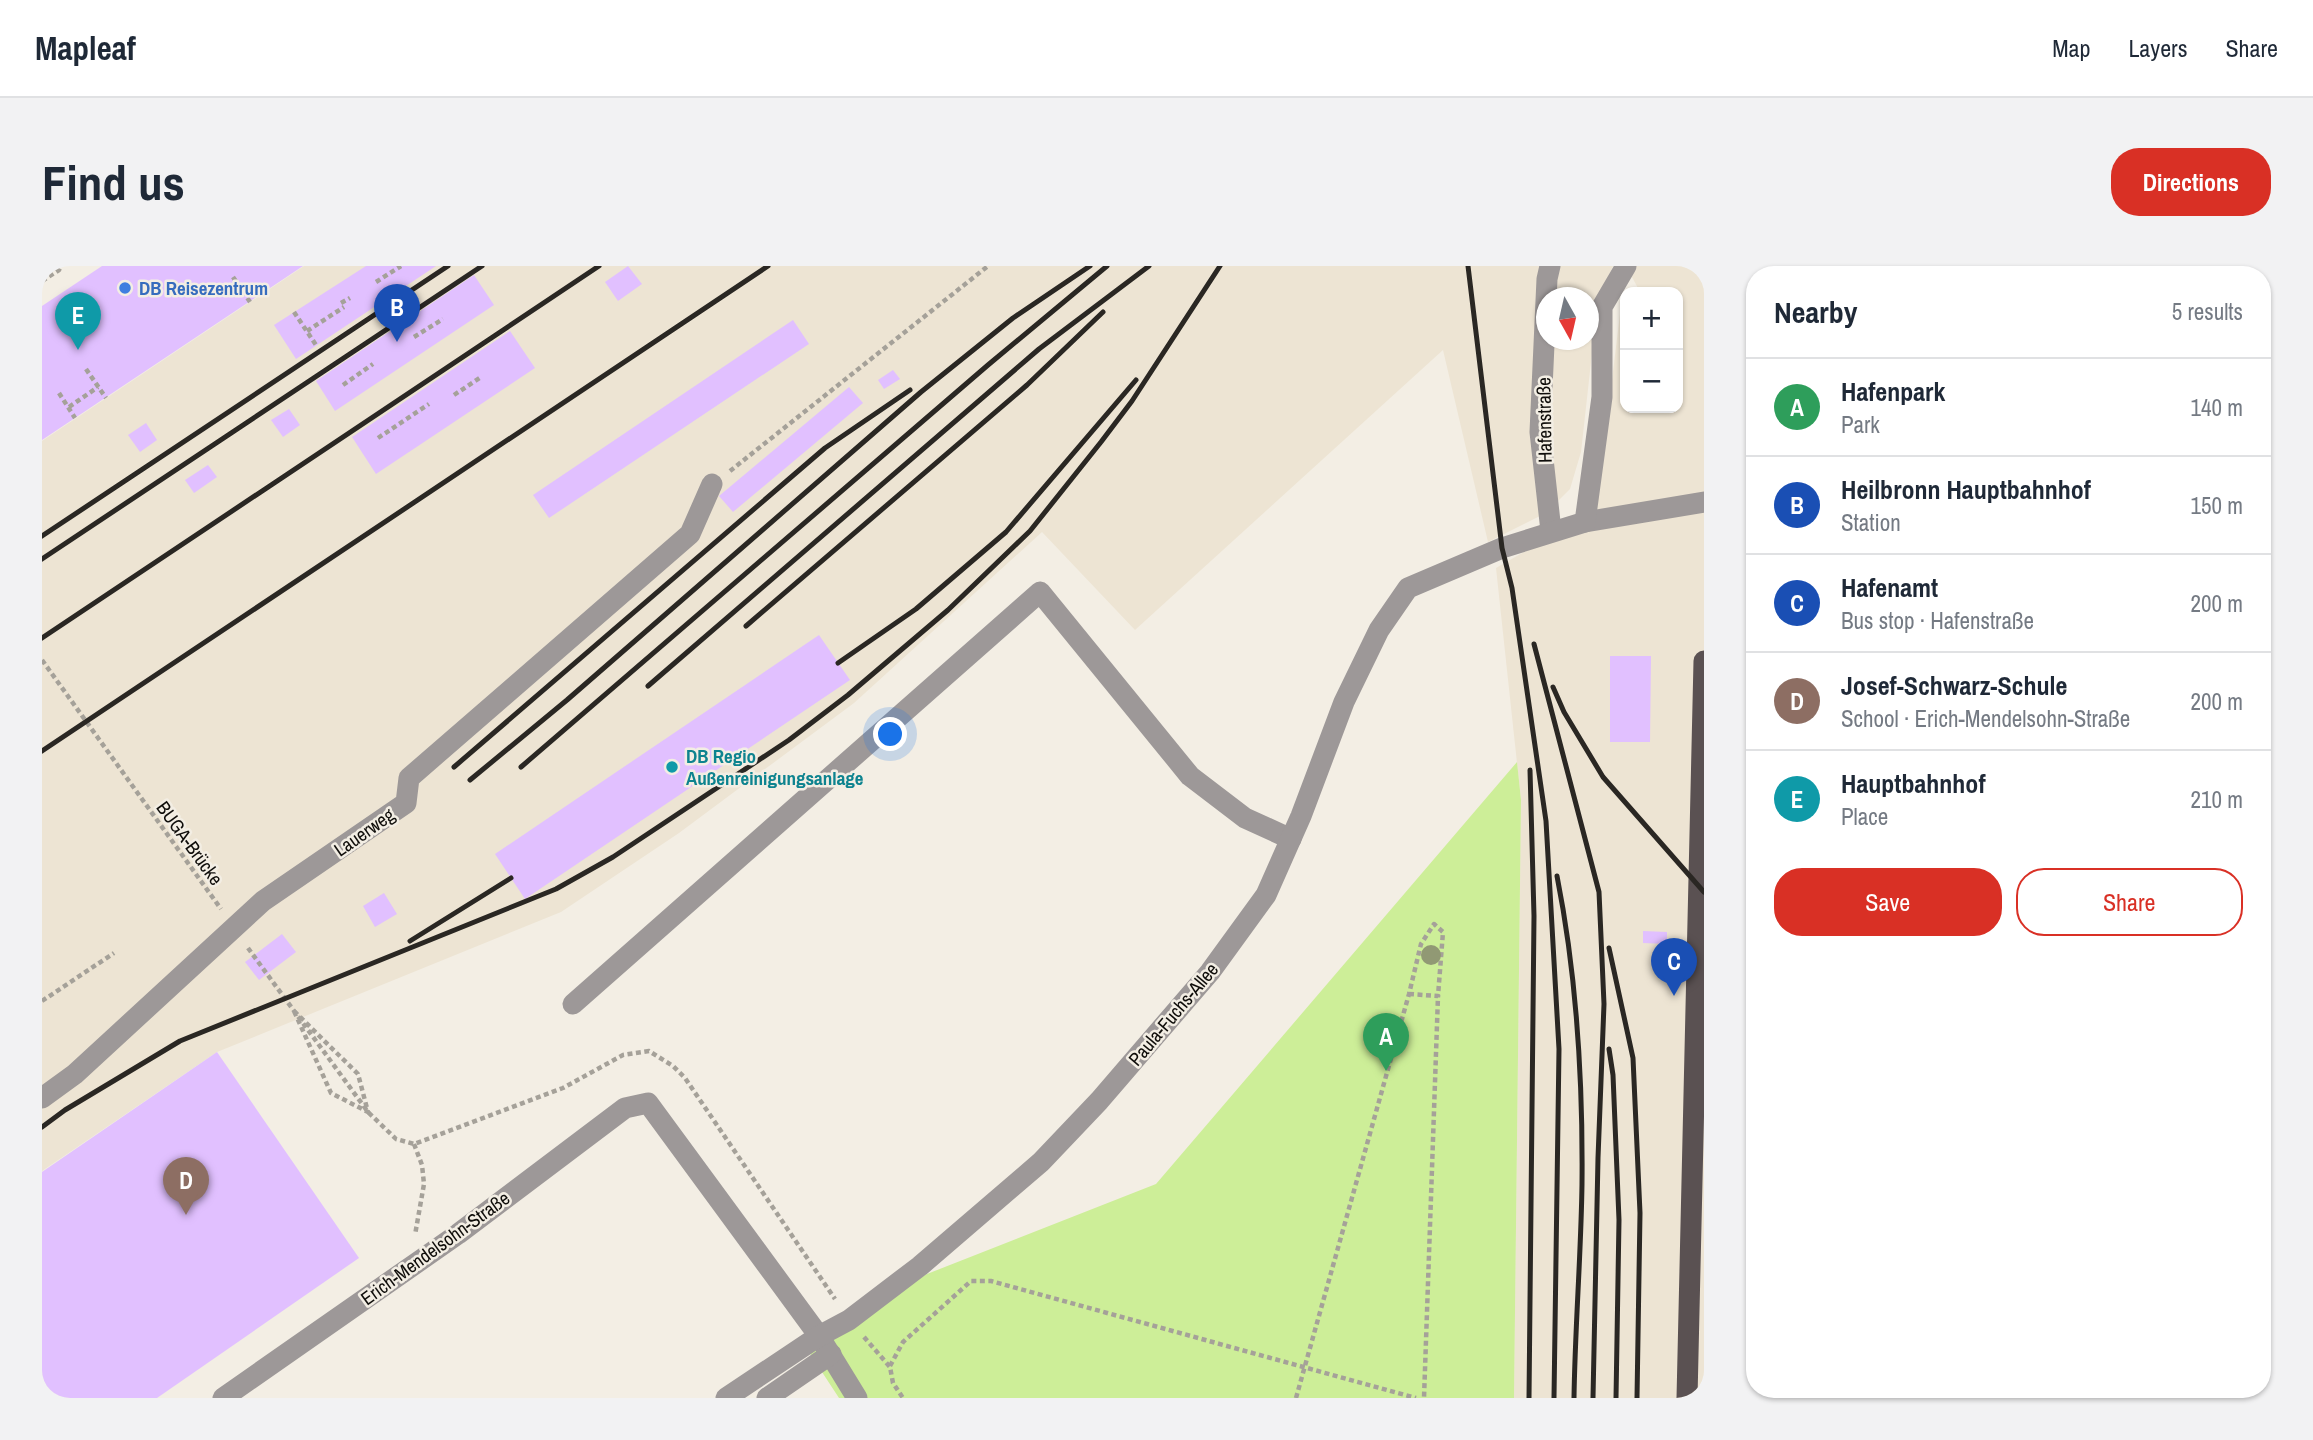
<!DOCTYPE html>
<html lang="en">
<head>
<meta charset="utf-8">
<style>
  :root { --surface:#fff; --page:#f2f2f3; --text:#1f2937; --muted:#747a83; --line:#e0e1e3; --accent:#d93025 }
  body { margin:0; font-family:"Archivo Narrow",sans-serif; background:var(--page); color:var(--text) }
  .controls { position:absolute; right:21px; top:21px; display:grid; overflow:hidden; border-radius:14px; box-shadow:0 2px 5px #0004 }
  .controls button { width:63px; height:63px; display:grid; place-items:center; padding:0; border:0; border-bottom:2px solid var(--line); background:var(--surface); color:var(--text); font:35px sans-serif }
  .compass { position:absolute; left:1494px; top:21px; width:63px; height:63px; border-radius:50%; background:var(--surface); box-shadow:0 2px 5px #0004; rotate:172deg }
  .you { position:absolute; left:849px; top:469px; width:24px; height:24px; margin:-18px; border:5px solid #fff; border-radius:50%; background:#1a73e8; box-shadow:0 0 0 10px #1a73e833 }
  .badge { display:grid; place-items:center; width:46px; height:46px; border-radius:50%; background:var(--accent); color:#fff; font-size:23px; font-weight:700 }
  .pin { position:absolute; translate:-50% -58px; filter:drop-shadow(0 2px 4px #0008) }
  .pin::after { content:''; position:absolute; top:37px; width:24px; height:21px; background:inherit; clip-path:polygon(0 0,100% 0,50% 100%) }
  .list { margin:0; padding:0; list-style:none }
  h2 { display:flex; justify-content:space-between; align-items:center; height:91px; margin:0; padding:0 28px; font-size:30px }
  h2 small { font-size:23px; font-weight:400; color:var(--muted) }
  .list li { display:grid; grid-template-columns:46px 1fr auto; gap:21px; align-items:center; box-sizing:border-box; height:98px; padding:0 28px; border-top:2px solid var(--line) }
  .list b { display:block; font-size:26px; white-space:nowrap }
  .list p { margin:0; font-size:23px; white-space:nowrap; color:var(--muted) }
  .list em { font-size:23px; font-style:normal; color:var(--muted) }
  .actions { display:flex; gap:14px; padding:21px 28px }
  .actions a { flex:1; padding:16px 0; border:2px solid var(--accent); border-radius:28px; text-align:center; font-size:24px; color:var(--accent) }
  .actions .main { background:var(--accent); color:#fff }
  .map { position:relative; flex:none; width:1662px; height:1132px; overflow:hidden; border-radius:28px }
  header { display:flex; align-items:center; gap:42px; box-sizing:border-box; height:98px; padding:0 35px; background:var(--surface); border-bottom:2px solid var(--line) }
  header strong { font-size:33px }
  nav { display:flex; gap:38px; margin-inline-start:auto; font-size:24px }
  .intro { display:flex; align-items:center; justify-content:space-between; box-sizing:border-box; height:168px; padding:0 42px }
  h1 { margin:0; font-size:49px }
  .button { padding:18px 32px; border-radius:28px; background:var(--accent); color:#fff; font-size:24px; font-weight:700 }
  main { display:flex; gap:42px; padding:0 42px }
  aside { flex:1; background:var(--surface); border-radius:28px; box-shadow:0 2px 5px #0004 }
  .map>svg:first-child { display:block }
  .built { fill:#ede4d3; fill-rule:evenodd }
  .green { fill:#cdee98 }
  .building { fill:#e1c0ff }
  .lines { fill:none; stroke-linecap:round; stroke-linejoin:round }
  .path { stroke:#a5a199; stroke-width:4.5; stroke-dasharray:5 3.5; stroke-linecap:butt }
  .minor { stroke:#9d9898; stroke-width:21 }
  .major { stroke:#5a5152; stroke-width:21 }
  .rail { stroke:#2a2723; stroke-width:5 }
  .tree { fill:#919974 }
  .shop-dot { fill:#3f7fe0; stroke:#f3eee4; stroke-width:2.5 }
  .culture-dot { fill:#0f9aa8; stroke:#f3eee4; stroke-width:2.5 }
  .labels { text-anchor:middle; stroke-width:5; stroke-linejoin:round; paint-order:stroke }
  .shop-label { font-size:19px; font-weight:bold; fill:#366cbe; stroke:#f3eee4; text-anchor:start }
  .street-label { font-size:19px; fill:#0f0d0a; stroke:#f3eee4 }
  .culture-label { font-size:19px; font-weight:bold; fill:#0d838f; stroke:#f3eee4; text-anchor:start }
</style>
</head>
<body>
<header>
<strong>Mapleaf</strong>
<nav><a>Map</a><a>Layers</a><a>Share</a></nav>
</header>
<div class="intro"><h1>Find us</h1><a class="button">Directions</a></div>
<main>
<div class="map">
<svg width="1662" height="1132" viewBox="0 0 1662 1132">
  <rect width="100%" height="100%" fill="#f3eee4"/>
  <g class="built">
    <path d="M262,0H1571L1556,33L1539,186L1528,223L1504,247L1446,276L1401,84L1093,364L1000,266L812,437L637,567L519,646L175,786L0,905V175ZM1504,32H1546V74H1504Z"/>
    <polygon points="1584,0 1662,0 1662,1132 1472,1132 1479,534 1454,302 1531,258 1561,188 1578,48 1583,42 1583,142 1636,142 1636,26 1596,26 1597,24"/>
  </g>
  <polygon class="green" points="1475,496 1479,534 1472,1132 797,1132 761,1077 885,1008 1114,918"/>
  <g class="building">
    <polygon points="60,0 261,0 0,174 0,40"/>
    <polygon points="324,0 394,0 254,93 232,59"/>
    <polygon points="586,0 600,18 576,35 563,16"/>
    <polygon points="432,9 452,39 293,145 274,115"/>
    <polygon points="751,54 767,78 507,252 491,229"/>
    <polygon points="468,65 493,102 334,208 310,171"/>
    <polygon points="851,104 858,113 842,123 836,114"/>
    <polygon points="807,121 821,137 691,246 677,230"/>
    <polygon points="247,143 258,159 241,171 229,154"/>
    <polygon points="104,157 115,174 98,186 86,169"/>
    <polygon points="166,199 175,211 152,227 143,214"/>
    <polygon points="777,369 808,414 483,633 453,588"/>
    <polygon points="1568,390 1609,390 1608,476 1568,476"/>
    <polygon points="342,627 355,648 333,661 321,640"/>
    <polygon points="1601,665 1625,666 1625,678 1601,677"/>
    <polygon points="240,668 254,686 217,714 203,696"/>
    <polygon points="175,786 317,992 115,1132 0,1132 0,906"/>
  </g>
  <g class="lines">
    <g class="path">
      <polyline points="191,11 208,36"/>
      <polyline points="0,15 17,4 19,0"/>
      <polyline points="334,16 359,0"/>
      <polyline points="299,37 308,32"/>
      <polyline points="252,46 274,79"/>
      <polyline points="265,65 302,41"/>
      <polyline points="372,71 401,53"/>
      <polyline points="44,103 64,132"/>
      <polyline points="301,119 331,98"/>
      <polyline points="17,127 33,152"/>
      <polyline points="412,129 439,111"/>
      <polyline points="27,141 56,121"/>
      <polyline points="336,172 387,138"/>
      <polyline points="688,205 946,0"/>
      <polyline points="0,394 179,643"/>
      <polyline points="206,682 326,846 354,873 372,878 521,822 581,789 607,785 631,800 643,812 793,1033"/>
      <polyline points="1367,728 1396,730 1382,1132"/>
      <polyline points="0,735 72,687"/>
      <polygon points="252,745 316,808 326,846 289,827"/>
      <polyline points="372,878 380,899 382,918 373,969"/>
      <polyline points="822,1071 848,1101 851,1117 861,1132"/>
      <polyline points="848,1100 861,1076 929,1015 949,1015 1374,1132"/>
      <polyline points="1254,1132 1367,728 1379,678 1392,658 1401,666 1396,730"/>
    </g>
    <g class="minor">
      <polyline points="1508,0 1505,13 1498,166 1509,265"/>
      <polyline points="1543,256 1662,236"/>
      <polyline points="531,738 998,326 1148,510 1203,552 1249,573"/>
      <polyline points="0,832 33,808 221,635 364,537 367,512 648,268 670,218"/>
      <polyline points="181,1132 416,968 583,842 606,837 777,1070 815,1132"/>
      <polyline points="684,1132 777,1070 807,1054 878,1000 999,896 1057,835 1168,706 1224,629 1259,550 1302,436 1337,364 1366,322 1460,282 1543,256 1560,131 1560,41 1584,0"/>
      <polyline points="725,1132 789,1088"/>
    </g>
    <polyline class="major" points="1645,1132 1662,395"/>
    <g class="rail">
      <polyline points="1426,0 1460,282 1470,322 1504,555 1517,783 1512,1132"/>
      <polyline points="0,270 406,0"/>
      <polyline points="0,293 440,0"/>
      <polyline points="704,360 985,119 1061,46"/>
      <polyline points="0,372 557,0"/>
      <polyline points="1492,378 1557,626 1562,738 1556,892 1551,1132"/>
      <polyline points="796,397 874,343 964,266 1094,114"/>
      <polyline points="606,420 997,83 1107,0"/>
      <polyline points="1511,421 1522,446 1561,511 1662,626"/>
      <polyline points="0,485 726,0"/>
      <polyline points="412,501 783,182 868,124"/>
      <polyline points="479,501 946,99 1065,0"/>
      <polyline points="428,514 525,434 879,126 971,52 1048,0"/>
      <path d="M1515,610C1535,711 1541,816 1540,918C1539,990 1533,1061 1532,1132"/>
      <polyline points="368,675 469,612"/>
      <polyline points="1567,682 1591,792 1598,947 1595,1132"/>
      <polyline points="1567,783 1571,809 1577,954 1574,1132"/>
      <polyline points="0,861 23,844 138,775 514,623 571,591 747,474 806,429 906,344 988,265 1059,176 1090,135 1178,0"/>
      <polyline points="1487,1132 1492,650 1488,504"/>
    </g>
  </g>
  <circle class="tree" cx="1389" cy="689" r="10"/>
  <circle class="shop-dot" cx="83" cy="22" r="7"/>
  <circle class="culture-dot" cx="630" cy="501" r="7"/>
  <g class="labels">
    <g class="shop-label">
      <text x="97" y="29">DB Reisezentrum</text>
    </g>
    <g class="street-label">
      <text transform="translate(1502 154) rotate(-91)" y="7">Hafenstraße</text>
      <text transform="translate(322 566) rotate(-35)" y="7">Lauerweg</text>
      <text transform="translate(148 577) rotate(54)" y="7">BUGA-Brücke</text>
      <text transform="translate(1131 748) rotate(-50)" y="7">Paula-Fuchs-Allee</text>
      <text transform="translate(393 982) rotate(-36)" y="7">Erich-Mendelsohn-Straße</text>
    </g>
    <g class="culture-label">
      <text x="644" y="497">DB Regio<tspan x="644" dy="22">Außenreinigungsanlage</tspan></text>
    </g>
  </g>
</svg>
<div class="controls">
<button>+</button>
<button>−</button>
</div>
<svg class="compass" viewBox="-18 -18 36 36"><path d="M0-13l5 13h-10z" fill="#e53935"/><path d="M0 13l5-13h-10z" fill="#747a83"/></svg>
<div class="you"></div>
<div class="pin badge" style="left:1344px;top:805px;background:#2e9e5b">A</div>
<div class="pin badge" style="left:355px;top:76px;background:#1a4fb4">B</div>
<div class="pin badge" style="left:1632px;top:730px;background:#1a4fb4">C</div>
<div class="pin badge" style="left:144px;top:949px;background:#8d6e63">D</div>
<div class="pin badge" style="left:36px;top:84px;background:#0f9aa8">E</div>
</div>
<aside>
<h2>Nearby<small>5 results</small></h2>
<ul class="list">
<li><span class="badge" style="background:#2e9e5b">A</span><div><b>Hafenpark</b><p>Park</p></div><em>140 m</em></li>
<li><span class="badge" style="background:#1a4fb4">B</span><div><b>Heilbronn Hauptbahnhof</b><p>Station</p></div><em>150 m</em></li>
<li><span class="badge" style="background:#1a4fb4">C</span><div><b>Hafenamt</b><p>Bus stop · Hafenstraße</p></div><em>200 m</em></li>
<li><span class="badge" style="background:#8d6e63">D</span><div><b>Josef-Schwarz-Schule</b><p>School · Erich-Mendelsohn-Straße</p></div><em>200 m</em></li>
<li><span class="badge" style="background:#0f9aa8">E</span><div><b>Hauptbahnhof</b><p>Place</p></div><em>210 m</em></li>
</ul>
<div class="actions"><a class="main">Save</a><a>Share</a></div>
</aside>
</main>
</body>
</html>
